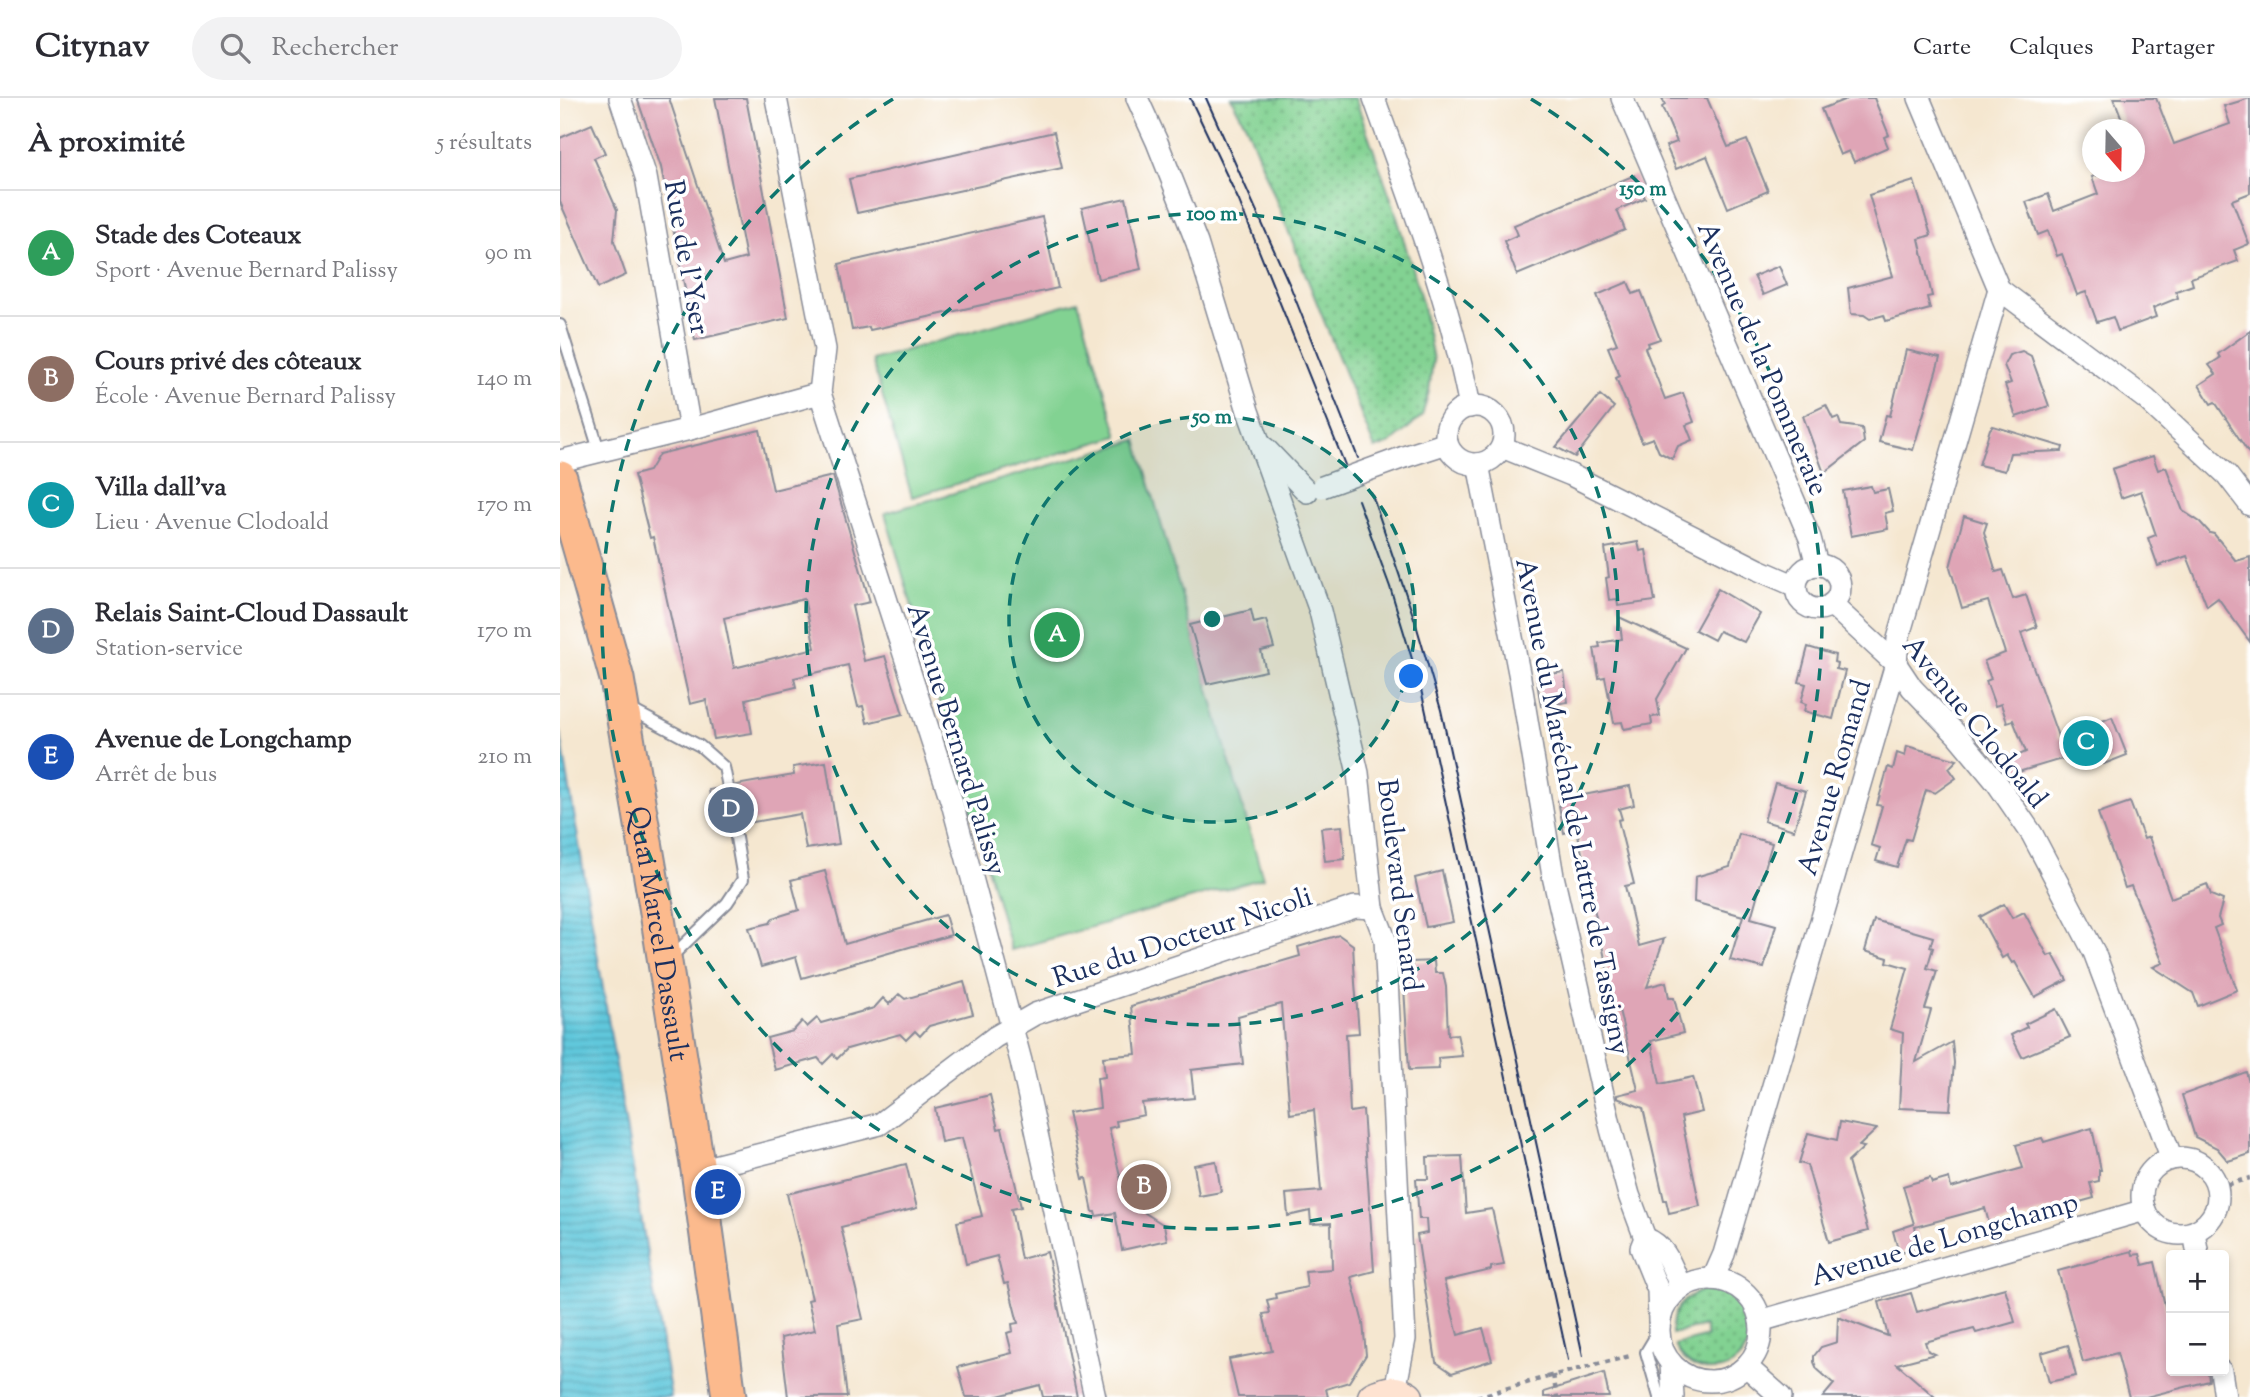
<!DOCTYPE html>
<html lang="fr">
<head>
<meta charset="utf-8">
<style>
  :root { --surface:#fff; --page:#f2f2f3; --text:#2b2b33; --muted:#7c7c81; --line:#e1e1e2; --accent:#b5179e }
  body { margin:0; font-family:"Sorts Mill Goudy",serif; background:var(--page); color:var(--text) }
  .controls { position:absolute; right:21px; bottom:21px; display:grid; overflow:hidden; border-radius:7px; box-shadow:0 4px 10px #0003 }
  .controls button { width:63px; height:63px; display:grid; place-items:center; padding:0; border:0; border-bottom:2px solid var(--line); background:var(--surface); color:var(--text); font:35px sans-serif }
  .compass { position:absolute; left:1522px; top:21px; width:63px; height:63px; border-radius:50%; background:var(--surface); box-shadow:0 4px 10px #0003; rotate:160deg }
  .you { position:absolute; left:852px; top:579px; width:24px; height:24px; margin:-18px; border:5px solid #fff; border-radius:50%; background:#1a73e8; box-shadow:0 0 0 10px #1a73e833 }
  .badge { display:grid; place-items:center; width:46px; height:46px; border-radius:50%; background:var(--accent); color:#fff; font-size:23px; font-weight:700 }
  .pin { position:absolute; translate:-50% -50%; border:4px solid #fff; box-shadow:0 2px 7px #0006 }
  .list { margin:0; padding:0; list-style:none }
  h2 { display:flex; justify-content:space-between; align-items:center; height:91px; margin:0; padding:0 28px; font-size:30px }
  h2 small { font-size:23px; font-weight:400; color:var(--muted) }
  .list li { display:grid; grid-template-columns:46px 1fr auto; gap:21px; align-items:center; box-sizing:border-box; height:126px; padding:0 28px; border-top:2px solid var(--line) }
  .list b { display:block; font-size:26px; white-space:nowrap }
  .list p { margin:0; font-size:23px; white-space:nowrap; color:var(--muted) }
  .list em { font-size:23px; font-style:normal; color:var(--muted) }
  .icon { flex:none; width:38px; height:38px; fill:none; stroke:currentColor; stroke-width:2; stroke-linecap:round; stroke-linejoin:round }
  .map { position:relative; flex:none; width:1690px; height:1299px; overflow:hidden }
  header { display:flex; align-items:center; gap:42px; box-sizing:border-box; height:98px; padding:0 35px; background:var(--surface); border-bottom:2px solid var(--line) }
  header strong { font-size:33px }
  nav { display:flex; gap:38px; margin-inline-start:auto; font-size:24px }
  .search { width:490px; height:63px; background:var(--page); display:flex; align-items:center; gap:18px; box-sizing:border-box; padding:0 24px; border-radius:38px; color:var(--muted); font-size:26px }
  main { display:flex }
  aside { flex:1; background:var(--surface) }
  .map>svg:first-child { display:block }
  .green { fill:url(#green-dots); stroke:#4e8078; stroke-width:2 }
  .pitch { fill:#82d292; stroke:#4e8078; stroke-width:2 }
  .water { fill:url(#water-rules); stroke:#3e7c9d; stroke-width:2 }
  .building { fill:#dfa5b6; fill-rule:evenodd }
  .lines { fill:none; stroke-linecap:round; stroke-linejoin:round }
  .lane-casing { stroke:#888b97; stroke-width:14 }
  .street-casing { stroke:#888b97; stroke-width:24 }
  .secondary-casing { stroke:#888b97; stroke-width:33 }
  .primary-casing { stroke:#888b97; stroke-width:37 }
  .path { stroke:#888b97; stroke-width:4.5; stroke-dasharray:5 5; stroke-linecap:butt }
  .lane { stroke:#fff; stroke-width:10 }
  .street { stroke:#fff; stroke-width:21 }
  .secondary { stroke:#fee3d1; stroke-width:30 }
  .primary { stroke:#fcba8d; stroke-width:33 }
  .tram { stroke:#1b2f5e; stroke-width:2 }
  .street-bridge-casing { stroke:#888b97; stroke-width:24; stroke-linecap:butt }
  .path-bridge { stroke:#888b97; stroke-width:4.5; stroke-dasharray:5 5; stroke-linecap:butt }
  .street-bridge { stroke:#fff; stroke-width:21 }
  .ring { fill:none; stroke:#0f766e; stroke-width:3.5; stroke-dasharray:12 9 }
  .labels { text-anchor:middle; stroke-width:7; stroke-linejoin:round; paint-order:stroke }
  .street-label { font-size:28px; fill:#1b2f5e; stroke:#fff }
  .centre { fill:#0f766e; stroke:#fff; stroke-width:3.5 }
  .ring-label { font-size:21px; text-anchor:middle; font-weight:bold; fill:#0f766e; stroke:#fff; stroke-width:7; stroke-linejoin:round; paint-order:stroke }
</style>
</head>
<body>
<header>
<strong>Citynav</strong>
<div class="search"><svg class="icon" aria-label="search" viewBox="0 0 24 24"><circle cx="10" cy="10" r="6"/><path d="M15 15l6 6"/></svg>Rechercher</div>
<nav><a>Carte</a><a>Calques</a><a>Partager</a></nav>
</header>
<main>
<aside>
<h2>À proximité<small>5 résultats</small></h2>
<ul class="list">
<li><span class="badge" style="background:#2e9e5b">A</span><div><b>Stade des Coteaux</b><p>Sport · Avenue Bernard Palissy</p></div><em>90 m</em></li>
<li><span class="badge" style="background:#8d6e63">B</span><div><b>Cours privé des côteaux</b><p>École · Avenue Bernard Palissy</p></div><em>140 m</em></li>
<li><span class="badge" style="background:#0f9aa8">C</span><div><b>Villa dall’va</b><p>Lieu · Avenue Clodoald</p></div><em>170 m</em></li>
<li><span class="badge" style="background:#5c6f8a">D</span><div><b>Relais Saint-Cloud Dassault</b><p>Station-service</p></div><em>170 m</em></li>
<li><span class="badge" style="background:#1a4fb4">E</span><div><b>Avenue de Longchamp</b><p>Arrêt de bus</p></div><em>210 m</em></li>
</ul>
</aside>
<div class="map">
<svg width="1690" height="1299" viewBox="0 0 1690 1299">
  <defs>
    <pattern id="green-dots" width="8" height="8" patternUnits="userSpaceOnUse" patternTransform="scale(1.75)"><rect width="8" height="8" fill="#82d292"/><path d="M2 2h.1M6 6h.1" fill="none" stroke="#6aab7a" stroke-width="1.8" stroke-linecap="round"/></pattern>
    <pattern id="water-rules" width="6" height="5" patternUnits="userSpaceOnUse" patternTransform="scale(1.75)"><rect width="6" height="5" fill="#60c8dc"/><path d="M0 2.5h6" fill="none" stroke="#4ea3b6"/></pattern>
  </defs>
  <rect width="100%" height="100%" fill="#fff"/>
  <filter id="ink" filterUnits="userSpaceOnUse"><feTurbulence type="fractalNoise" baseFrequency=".0143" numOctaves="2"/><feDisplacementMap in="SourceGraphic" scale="14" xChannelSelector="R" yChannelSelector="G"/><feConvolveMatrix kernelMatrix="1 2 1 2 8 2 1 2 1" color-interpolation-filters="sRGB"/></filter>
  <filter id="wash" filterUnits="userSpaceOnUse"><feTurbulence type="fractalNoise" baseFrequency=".00686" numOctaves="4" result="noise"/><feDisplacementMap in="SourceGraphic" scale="28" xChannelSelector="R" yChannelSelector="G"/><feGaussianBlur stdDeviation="1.57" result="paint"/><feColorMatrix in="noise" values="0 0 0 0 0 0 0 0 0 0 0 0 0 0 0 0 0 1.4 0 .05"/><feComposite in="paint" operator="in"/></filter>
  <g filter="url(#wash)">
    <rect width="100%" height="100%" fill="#f5e7d0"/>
    <g class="green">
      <polygon points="671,0 795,0 834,109 862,204 873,262 869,293 862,318 831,345 815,351 687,29"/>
      <path d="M1143,1192C1211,1189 1200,1283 1143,1271C1130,1268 1120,1259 1115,1247L1147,1238L1144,1228L1112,1236C1110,1214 1122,1200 1143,1192Z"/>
    </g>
    <g class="pitch">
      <polygon points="518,203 558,338 352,399 312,262"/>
      <polygon points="577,342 703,780 451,852 325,415"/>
    </g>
    <polygon class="water" points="0,632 111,1299 0,1299"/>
    <g id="blocks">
      <g class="building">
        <polygon points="77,0 109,0 164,166 186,160 155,0 186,0 228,220 135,242 101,69"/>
        <polygon points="1102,0 1147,0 1168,49 1187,42 1208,93 1168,110 1147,58 1116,71 1106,48 1117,44 1102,9 1105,7"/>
        <polygon points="1289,0 1314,0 1329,37 1324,39 1328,49 1294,64 1289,53 1280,57 1261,11"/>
        <polygon points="1554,0 1596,0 1614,46 1670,26 1664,8 1690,0 1690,95 1672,102 1689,146 1674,152 1678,163 1631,180 1633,187 1616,193 1618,200 1593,210 1596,219 1558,233 1553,219 1537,224 1526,194 1517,197 1502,156 1497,158 1488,133 1478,137 1466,104 1488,96 1494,113 1538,96 1532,79 1547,74 1574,74 1574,32 1566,32"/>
        <polygon points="32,26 45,55 34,60 57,112 54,143 66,177 38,190 0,104 0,40"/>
        <polygon points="494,34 502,70 297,115 289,81"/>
        <polygon points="1075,77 1085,100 1057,112 1065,132 957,177 944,143 958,137 954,127"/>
        <polygon points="1354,83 1371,137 1359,141 1372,198 1367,199 1370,211 1326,223 1324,217 1310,221 1304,217 1291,216 1288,190 1333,178 1309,97"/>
        <polygon points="566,100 581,171 538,181 522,110"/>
        <polygon points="482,119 498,190 310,232 309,229 292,232 279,166"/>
        <polygon points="1219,168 1227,187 1203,197 1194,178"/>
        <polygon points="1068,184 1073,196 1081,193 1100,241 1088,245 1089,248 1085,250 1105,301 1123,295 1134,324 1126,327 1132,342 1118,348 1112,361 1099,354 1093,340 1082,344 1056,280 1060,278 1048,249 1057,246 1037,197"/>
        <polygon points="1690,233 1690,357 1655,304 1651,306 1639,287 1656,276 1649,267 1660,260 1658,256"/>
        <polygon points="1346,252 1380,260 1353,352 1319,344 1326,317 1330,318"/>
        <polygon points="1462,253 1471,258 1489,308 1456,319 1445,287 1451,285 1444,267 1449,257"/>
        <polygon points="1040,297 1054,309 1015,359 996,349"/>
        <polygon points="1266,307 1273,321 1278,319 1281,327 1302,330 1304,344 1264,375 1243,318"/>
        <polygon points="1433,328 1503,349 1502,353 1450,355 1445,373 1419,367 1430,331"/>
        <path d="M200,332L213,392L273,378L310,504L292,508L304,563L325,558L343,616L307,625L303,608L298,609L288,567L234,580L236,589L186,601L192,635L154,641L146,602L130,606L93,439L90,440L74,377L89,373L99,356ZM244,501L255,550L174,570L164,520Z"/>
        <polygon points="1593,358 1598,372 1606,369 1623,413 1640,424 1650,435 1654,436 1676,463 1690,459 1690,544 1658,500 1647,508 1627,458 1598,468 1588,440 1596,437 1581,393 1561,400 1552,371"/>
        <polygon points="1311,388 1313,394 1328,391 1333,413 1325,415 1328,431 1291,438 1283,393"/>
        <polygon points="1404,418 1427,425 1424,434 1436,474 1443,472 1453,501 1466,497 1477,529 1461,535 1499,641 1552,619 1567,657 1544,666 1538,650 1455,675 1450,661 1466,654 1453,622 1447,624 1441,606 1435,608 1426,583 1431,581 1424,563 1445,555 1428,503 1402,510 1390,469"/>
        <polygon points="1078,444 1080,453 1086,452 1095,503 1058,508 1057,501 1049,502 1046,480 1049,479 1045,450"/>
        <polygon points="1158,491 1200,516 1184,544 1159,533 1154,542 1135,532"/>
        <polygon points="691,512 694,525 706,522 714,550 701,553 706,573 647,586 630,527"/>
        <polygon points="1059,519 1126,550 1097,601 1100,618 1091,619 1092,626 1064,631 1062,624 1054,625 1045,579 1039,580 1034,550 1040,549 1039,545 1062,541"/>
        <polygon points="1248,549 1275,557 1274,564 1277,565 1276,571 1285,573 1273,621 1244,613 1246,606 1241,604 1246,586 1239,584"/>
        <polygon points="1004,574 1008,604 981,608 976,578"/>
        <polygon points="1347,648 1397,662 1389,670 1396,680 1375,695 1366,692 1351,742 1346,741 1337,769 1316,763 1320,750 1311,747 1322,708 1317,707 1328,669 1333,671 1337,655 1345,658"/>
        <polygon points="266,664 279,746 246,751 240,716 182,726 177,721 172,720 167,725 166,729 156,731 149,692 160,690 165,696 170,696 175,692 176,687 234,677 233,669"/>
        <polygon points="1215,685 1246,693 1234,732 1204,723"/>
        <polygon points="1070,688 1074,707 1059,711 1062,721 1058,722 1074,786 1065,788 1079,848 1104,841 1087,889 1106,884 1109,900 1114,900 1123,935 1091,943 1100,986 1133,979 1142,1014 1121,1019 1140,1108 1109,1115 1106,1102 1104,1102 1083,1010 1057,1000 1057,997 1078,992 1059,912 1048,915 1041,881 1049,879 1017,732 1004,735 998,702"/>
        <polygon points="1570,704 1584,741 1589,739 1611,800 1647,786 1651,797 1663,802 1658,820 1661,827 1654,830 1677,892 1638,908 1633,895 1593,869 1603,865 1571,788 1565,790 1538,715"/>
        <polygon points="782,728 785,761 765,763 761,730"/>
        <polygon points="1179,736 1212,745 1191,820 1216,827 1204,870 1170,862 1183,818 1134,804 1135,779 1170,769"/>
        <polygon points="265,773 285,846 385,817 391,837 242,880 236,859 201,869 189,830 210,825 213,820 239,812 231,782"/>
        <polygon points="882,773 893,824 866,829 855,780"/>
        <polygon points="1444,806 1452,820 1464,814 1488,858 1493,856 1507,882 1475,899 1455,864 1452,865 1447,857 1442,860 1420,819"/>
        <polygon points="1314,822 1373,839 1370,849 1373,850 1367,870 1377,873 1365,911 1371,912 1356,964 1392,944 1394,965 1390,1012 1339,1010 1343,935 1330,931 1348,870 1327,864 1328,860 1305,853"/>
        <polygon points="779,837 793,847 795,885 799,935 786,936 790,1014 803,1012 814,1173 791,1179 803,1225 806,1257 789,1284 766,1291 768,1299 678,1299 669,1261 712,1253 703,1216 710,1215 707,1202 716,1200 715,1196 747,1189 745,1173 772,1171 771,1125 751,1126 750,1113 728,1118 726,1096 761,1093 754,1012 730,1016 721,906 678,918 683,966 631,972 634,1000 582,1005 584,1017 556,1023 557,1028 549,1030 561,1082 577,1079 585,1115 604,1127 607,1142 562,1152 555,1115 536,1118 535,1114 533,1114 526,1080 523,1081 508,1015 540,1010 537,980 545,979 543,959 576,956 571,908 740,858 738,849"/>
        <polygon points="874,863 875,875 883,875 886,889 888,937 897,936 902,958 878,960 879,971 849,972 843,872 852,872 851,864"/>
        <polygon points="404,884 413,916 369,928 360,938 355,933 346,942 340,936 287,951 277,961 273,956 263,966 258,960 215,972 207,940 233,933 242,923 247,929 257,920 261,925 314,910 323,900 329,906 339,896 345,901"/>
        <polygon points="1496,911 1510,939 1462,959 1451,937 1467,929 1465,926"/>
        <polygon points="1686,974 1690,988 1690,1056 1668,1063 1657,1050 1635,1039 1622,997"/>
        <polygon points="430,997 438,1031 442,1030 461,1109 451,1111 461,1161 487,1154 517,1299 483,1299 480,1287 434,1299 406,1299 398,1269 452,1255 447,1235 453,1233 452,1226 458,1225 448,1185 444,1186 437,1158 406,1166 397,1124 422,1118 402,1040 381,1044 375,1010"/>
        <polygon points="1280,1024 1317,1031 1299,1048 1304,1049 1288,1064 1308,1133 1269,1144 1247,1067 1239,1065 1248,1035 1277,1042"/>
        <polygon points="1532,1030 1541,1072 1539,1072 1539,1083 1530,1085 1534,1100 1430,1129 1425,1110 1355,1129 1361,1150 1339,1155 1333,1133 1354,1126 1343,1088 1370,1080 1372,1085 1389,1080 1391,1090 1463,1070 1456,1047 1482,1040 1484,1044"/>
        <polygon points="902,1058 906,1115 932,1111 944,1167 931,1169 931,1172 884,1183 898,1237 923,1230 932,1262 892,1275 876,1264 857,1137 867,1135 866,1121 859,1121 856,1081 868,1081 867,1059"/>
        <polygon points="656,1063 661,1094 639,1098 634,1067"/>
        <polygon points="346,1066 357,1110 281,1129 303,1221 278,1226 287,1299 228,1299 221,1240 255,1232 248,1202 252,1201 227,1096"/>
        <polygon points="1572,1153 1573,1157 1580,1156 1583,1167 1595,1164 1611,1234 1611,1273 1648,1273 1649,1283 1586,1299 1569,1299 1557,1255 1523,1264 1498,1173"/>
        <polygon points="1445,1190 1455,1224 1416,1235 1414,1231 1365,1244 1368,1253 1375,1256 1337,1266 1375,1299 1263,1299 1274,1286 1257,1271 1254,1264 1254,1258 1261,1249 1277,1244 1278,1219 1328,1238 1319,1204 1351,1195 1357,1214"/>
        <polygon points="1508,1247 1516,1278 1489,1284 1481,1255"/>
        <polygon points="1044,1275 1049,1299 984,1299 984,1294"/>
      </g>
    </g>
  </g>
  <g filter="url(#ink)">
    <use href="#blocks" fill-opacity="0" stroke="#888b97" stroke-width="2"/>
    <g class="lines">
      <defs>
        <g id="lane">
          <polyline points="0,227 39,352"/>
          <polyline points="68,610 140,648 164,669 168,689"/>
          <polyline points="110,860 167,805 183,781 174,728"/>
          <polyline points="1098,1234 1086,1254 1099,1299"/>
        </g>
        <g id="street">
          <polyline points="60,0 86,79 130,331"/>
          <polyline points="216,0 265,251 260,295 392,705 461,963 535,1299"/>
          <polyline points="577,0 597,44 637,145 688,313 760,513 798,675 813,810 825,841 845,1241 835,1293"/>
          <path d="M814,0C850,101 890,203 910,309"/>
          <polyline points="1062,0 1250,440 1257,467"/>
          <polyline points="1359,0 1439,191 1586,301 1667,377 1690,407"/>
          <circle cx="915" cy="337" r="29"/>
          <polyline points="942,349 1011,377 1199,472 1236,488"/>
          <polyline points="705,350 747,394"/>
          <polyline points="844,359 887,345"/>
          <polyline points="0,363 130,331 260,295"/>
          <polyline points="918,366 960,580 993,778 1051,1031 1069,1097 1085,1140 1081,1150 1098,1192 1099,1223"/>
          <circle cx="1258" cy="489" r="22"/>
          <polyline points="1271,506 1336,566 1352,590 1398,638 1437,685 1472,736 1534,854 1612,1061"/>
          <circle cx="1620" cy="1098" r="38"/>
          <polyline points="138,1072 320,1026 435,939 475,916 795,809 813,810"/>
          <polyline points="1634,1134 1638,1157"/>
          <path d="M1085,1140C1107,1148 1112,1170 1121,1190"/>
          <polyline points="1153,1181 1164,1156 1336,566 1338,541 1439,191"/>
          <circle cx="1150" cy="1232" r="51"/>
          <polyline points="1200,1223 1585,1112"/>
          <polyline points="1111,1266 1113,1299"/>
          <polyline points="1186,1268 1221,1299"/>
          <polyline points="1661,1273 1665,1299"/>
        </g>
        <path id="secondary" d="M813,1299C826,1293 836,1291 848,1299"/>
        <g id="primary">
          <path id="s1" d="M0,380L57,581L96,808L138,1072L169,1299"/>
        </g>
      </defs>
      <use href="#lane" class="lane-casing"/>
      <use href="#street" class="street-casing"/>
      <use href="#secondary" class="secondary-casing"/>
      <use href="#primary" class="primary-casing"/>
      <g class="path">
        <polyline points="1658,1089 1690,1080"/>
        <polyline points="1054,1262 1070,1258"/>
        <polyline points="993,1277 997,1299"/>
        <polyline points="917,1299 987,1279"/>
      </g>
      <use href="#lane" class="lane"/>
      <use href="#street" class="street"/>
      <use href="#secondary" class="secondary"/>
      <use href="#primary" class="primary"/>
      <g class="tram">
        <polyline points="630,0 679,103 785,367"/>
        <polyline points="646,0 731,190 798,360"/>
        <polyline points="811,394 855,523 881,612 1023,1258"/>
        <polyline points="798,402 830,489 860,587 1008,1262"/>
      </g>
      <defs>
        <polyline id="street-bridge" points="762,389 844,359"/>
      </defs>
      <use href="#street-bridge" class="street-bridge-casing"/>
      <polyline class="path-bridge" points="987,1279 1054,1262"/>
      <use href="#street-bridge" class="street-bridge"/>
    </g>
  </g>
  <circle cx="652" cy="521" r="203" fill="#0f766e" fill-opacity=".12"/>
  <g class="ring">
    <circle cx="652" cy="521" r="203"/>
    <circle cx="652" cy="521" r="406"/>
    <path d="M971 1A610 610 0 1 1 333 1"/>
  </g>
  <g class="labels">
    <g class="street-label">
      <text transform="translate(128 159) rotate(80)" y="10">Rue de l'Yser</text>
      <text transform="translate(1204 260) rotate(67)" y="10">Avenue de la Pommeraie</text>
      <text transform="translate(1416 623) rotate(51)" y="10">Avenue Clodoald</text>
      <text transform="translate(398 641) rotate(73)" y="10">Avenue Bernard Palissy</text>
      <text transform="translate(1273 679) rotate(-74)" y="10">Avenue Romand</text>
      <text transform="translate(1014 708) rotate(79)" y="10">Avenue du Maréchal de Lattre de Tassigny</text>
      <text transform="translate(841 787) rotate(83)" y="10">Boulevard Senard</text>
      <text dy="10" stroke="none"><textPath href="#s1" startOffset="467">Quai Marcel Dassault</textPath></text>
      <text transform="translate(622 838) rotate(-18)" y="10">Rue du Docteur Nicoli</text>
      <text transform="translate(1384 1140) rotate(-16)" y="10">Avenue de Longchamp</text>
    </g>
  </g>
  <circle cx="652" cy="521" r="10" class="centre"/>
  <g class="ring-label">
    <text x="1083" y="97">150 m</text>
    <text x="652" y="122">100 m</text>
    <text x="652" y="325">50 m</text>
  </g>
</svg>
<div class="controls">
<button>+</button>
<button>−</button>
</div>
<svg class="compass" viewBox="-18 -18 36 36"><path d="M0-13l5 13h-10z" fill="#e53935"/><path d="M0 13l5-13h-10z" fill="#7c7c81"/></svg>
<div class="you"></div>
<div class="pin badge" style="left:497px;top:537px;background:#2e9e5b">A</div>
<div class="pin badge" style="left:584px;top:1089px;background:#8d6e63">B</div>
<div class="pin badge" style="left:1526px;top:645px;background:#0f9aa8">C</div>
<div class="pin badge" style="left:171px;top:712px;background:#5c6f8a">D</div>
<div class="pin badge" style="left:158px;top:1094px;background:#1a4fb4">E</div>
</div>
</main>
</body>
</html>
